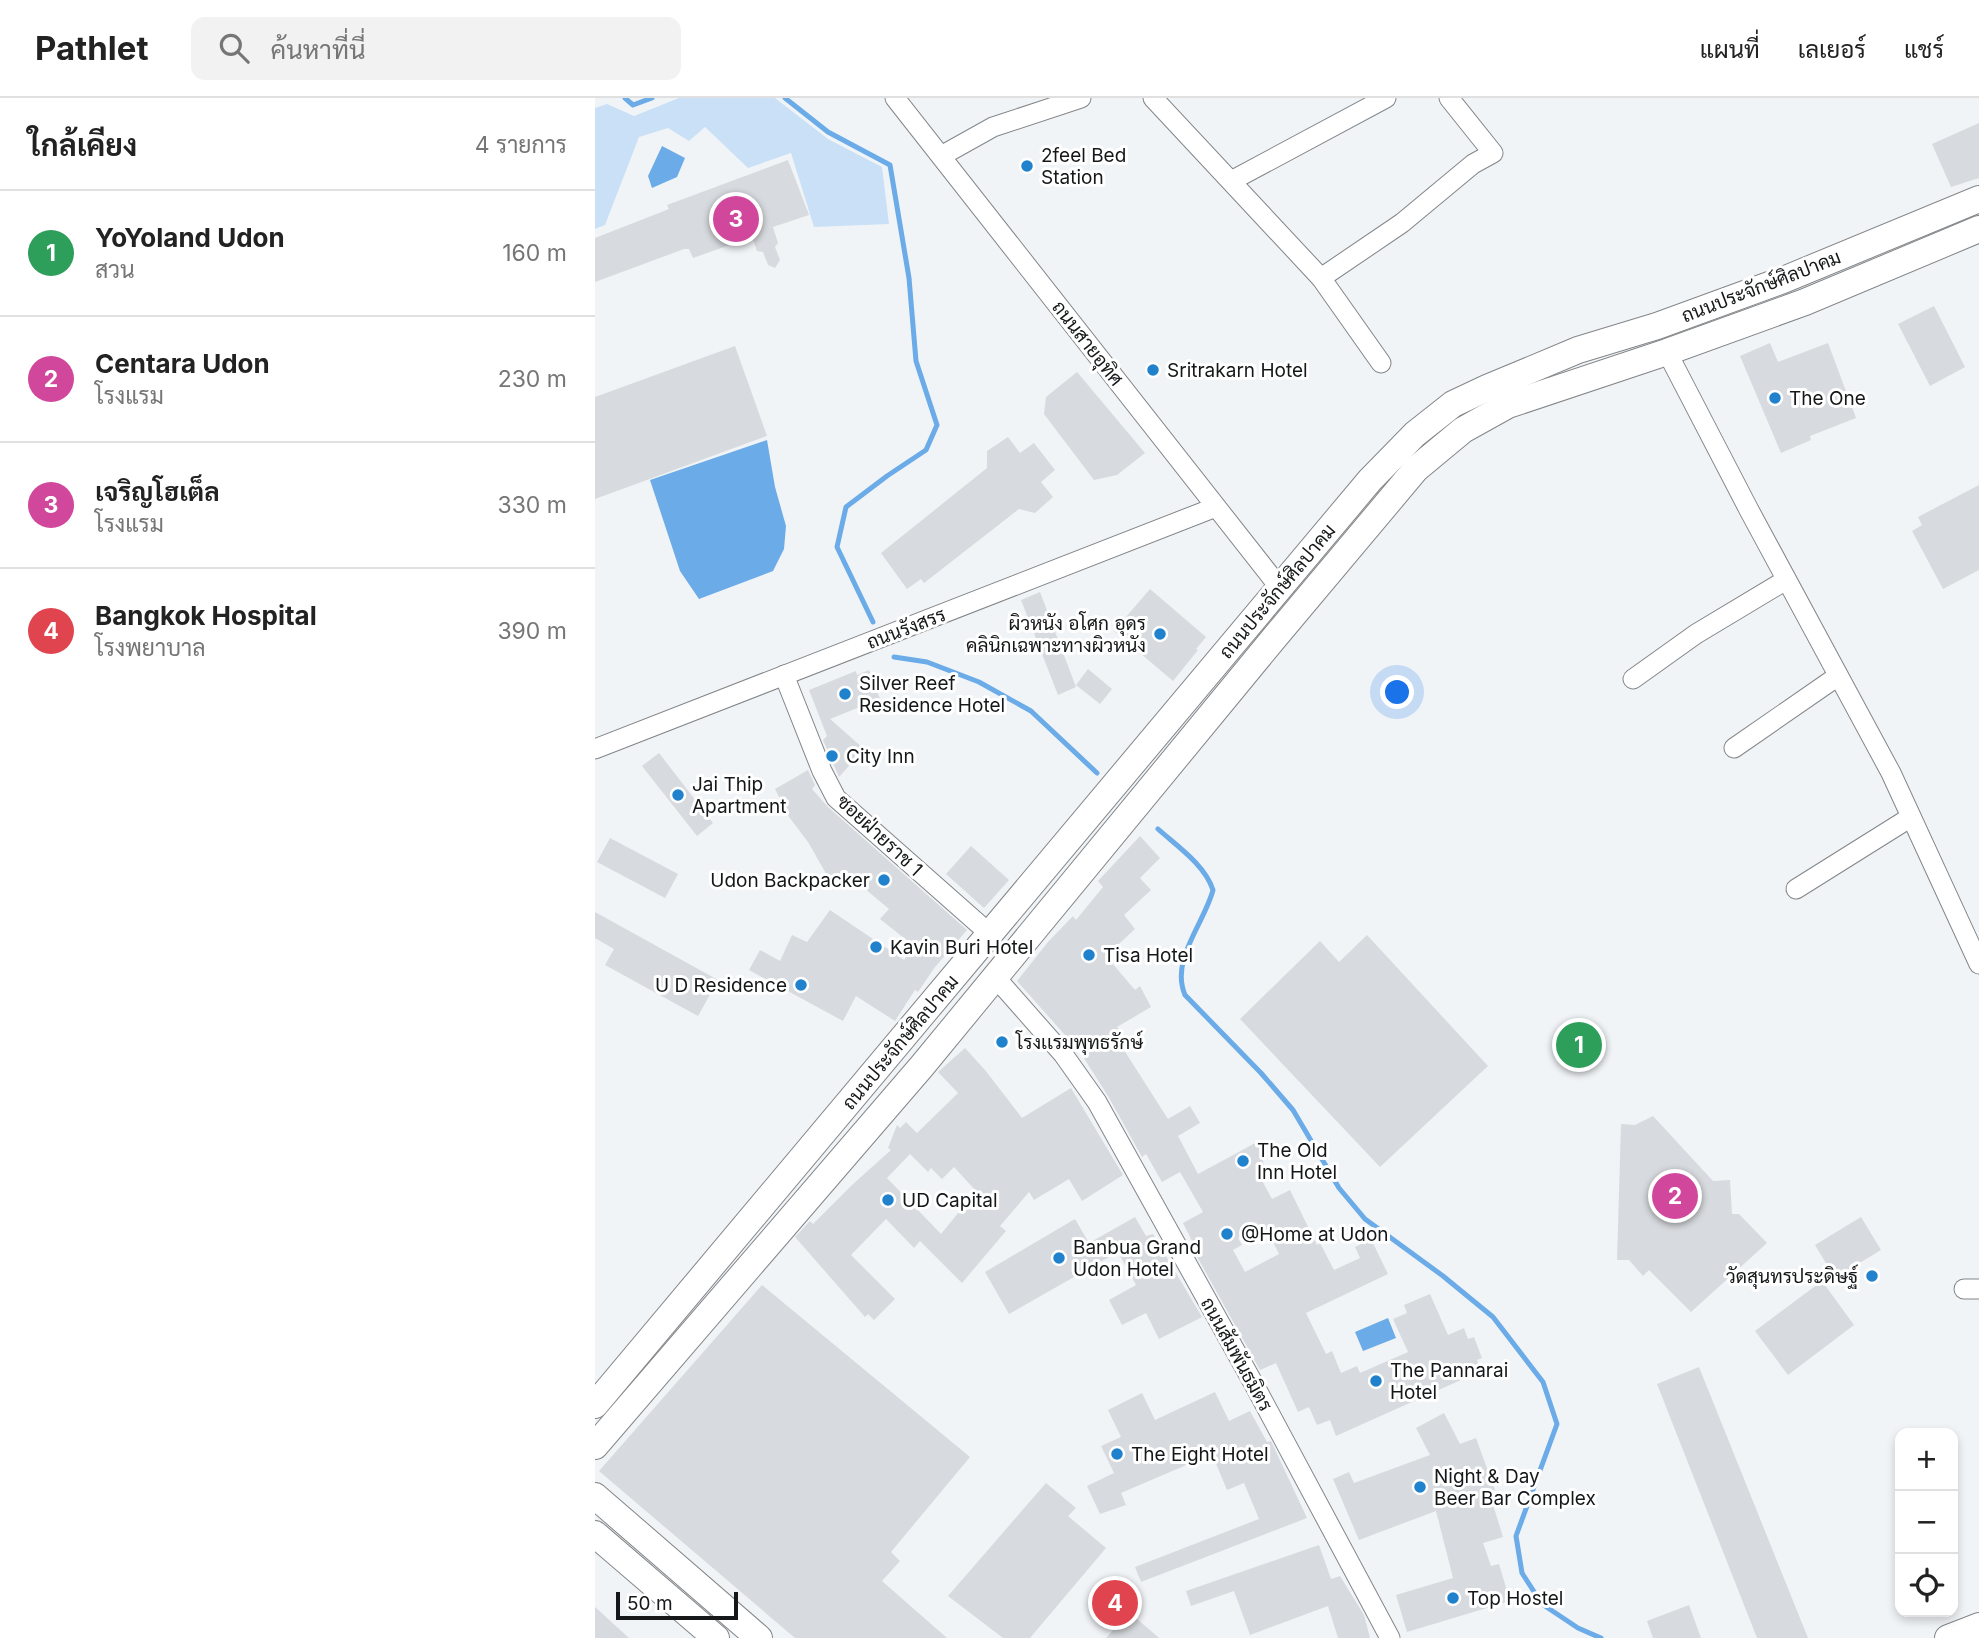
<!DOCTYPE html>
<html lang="th">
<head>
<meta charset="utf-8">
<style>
  :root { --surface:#fff; --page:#f2f2f2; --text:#222; --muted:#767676; --line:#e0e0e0; --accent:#0b8043 }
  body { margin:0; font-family:Inter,Sarabun,sans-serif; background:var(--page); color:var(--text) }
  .controls { position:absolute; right:21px; bottom:21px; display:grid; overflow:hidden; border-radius:14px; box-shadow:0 4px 10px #0003 }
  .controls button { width:63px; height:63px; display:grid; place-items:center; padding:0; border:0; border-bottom:2px solid var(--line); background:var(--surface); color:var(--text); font:35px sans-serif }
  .scale { position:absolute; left:21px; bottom:18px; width:122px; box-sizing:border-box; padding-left:7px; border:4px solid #151718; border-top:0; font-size:19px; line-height:24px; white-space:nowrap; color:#151718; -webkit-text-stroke:5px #fff; paint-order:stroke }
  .you { position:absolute; left:803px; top:595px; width:24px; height:24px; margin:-18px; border:5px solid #fff; border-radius:50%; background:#1a73e8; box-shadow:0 0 0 10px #1a73e833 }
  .badge { display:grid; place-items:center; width:46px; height:46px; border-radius:50%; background:var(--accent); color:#fff; font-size:23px; font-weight:700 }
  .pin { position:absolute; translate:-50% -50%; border:4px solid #fff; box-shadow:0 2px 7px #0006 }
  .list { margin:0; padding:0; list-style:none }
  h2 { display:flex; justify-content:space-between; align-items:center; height:91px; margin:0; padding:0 28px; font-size:30px }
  h2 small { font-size:23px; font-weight:400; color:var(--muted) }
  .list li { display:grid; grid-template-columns:46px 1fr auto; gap:21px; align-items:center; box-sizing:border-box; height:126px; padding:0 28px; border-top:2px solid var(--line) }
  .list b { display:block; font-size:26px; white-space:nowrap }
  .list p { margin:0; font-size:23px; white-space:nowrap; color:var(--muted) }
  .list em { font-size:23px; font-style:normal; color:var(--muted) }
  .icon { flex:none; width:38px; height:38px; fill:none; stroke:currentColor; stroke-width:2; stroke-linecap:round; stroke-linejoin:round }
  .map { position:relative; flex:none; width:1384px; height:1540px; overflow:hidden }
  header { display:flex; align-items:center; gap:42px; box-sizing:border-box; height:98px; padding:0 35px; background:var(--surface); border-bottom:2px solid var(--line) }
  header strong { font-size:33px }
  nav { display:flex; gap:38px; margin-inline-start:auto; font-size:24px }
  .search { width:490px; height:63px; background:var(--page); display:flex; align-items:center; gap:18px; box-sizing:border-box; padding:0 24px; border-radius:14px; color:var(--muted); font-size:26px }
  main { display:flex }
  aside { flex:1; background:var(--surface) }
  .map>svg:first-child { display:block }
  .green { fill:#c9e0f7 }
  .water { fill:#6babe7 }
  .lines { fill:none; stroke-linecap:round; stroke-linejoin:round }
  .stream { stroke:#6babe7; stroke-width:5 }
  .building { fill:#d7dade; fill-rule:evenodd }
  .street-casing { stroke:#838689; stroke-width:21 }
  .secondary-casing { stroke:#838689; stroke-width:28 }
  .street { stroke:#fff; stroke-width:19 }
  .secondary { stroke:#fff; stroke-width:26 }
  .poi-dot { fill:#2082cd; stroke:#fff; stroke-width:2.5 }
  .labels { text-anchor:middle; stroke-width:6; stroke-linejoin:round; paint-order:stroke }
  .poi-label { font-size:19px; fill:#151718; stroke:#fff; text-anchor:start }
  .street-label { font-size:19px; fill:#151718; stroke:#fff }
</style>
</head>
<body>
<header>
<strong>Pathlet</strong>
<div class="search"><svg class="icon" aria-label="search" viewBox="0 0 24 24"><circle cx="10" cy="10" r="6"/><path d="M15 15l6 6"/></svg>ค้นหาที่นี่</div>
<nav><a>แผนที่</a><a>เลเยอร์</a><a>แชร์</a></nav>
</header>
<main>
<aside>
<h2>ใกล้เคียง<small>4 รายการ</small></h2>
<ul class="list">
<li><span class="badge" style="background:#2e9e5b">1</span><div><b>YoYoland Udon</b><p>สวน</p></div><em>160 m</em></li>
<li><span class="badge" style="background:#d1479c">2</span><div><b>Centara Udon</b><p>โรงแรม</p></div><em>230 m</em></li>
<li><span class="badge" style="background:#d1479c">3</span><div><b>เจริญโฮเต็ล</b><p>โรงแรม</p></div><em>330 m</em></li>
<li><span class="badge" style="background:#e0444e">4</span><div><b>Bangkok Hospital</b><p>โรงพยาบาล</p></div><em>390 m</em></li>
</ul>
</aside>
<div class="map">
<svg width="1384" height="1540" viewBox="0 0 1384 1540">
  <rect width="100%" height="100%" fill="#f1f4f7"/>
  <polygon class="green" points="84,0 180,0 233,41 287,69 294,126 219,129 196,55 153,70 110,29 94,43 73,30 44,39 10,127 0,131 0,10 12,6 39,18"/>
  <g class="water">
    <polygon points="67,48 90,60 82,79 57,90 53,78"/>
    <polygon points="172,342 180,389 191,428 189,451 178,473 104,501 85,473 55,382"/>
    <polygon points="793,1220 801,1240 768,1253 760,1234"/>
  </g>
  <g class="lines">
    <g class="stream">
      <polyline points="30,0 38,7 57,0"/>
      <polyline points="190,0 233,34 295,67 314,180 321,263 342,327 331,352 292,378 251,409 242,449 278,524"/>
      <polyline points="299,559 332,564 384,584 436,613 502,675"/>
      <path d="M563,731C582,748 610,767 618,792C609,826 575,862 590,897L666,975L698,1012L744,1090L770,1121L848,1178L898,1219L948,1284L962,1326L921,1438L927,1475L947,1506L983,1530L1006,1540"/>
    </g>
  </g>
  <g class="building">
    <polygon points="1384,25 1384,80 1356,89 1337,46"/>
    <polygon points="193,62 214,117 178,129 183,145 180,149 185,162 180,170 173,167 168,154 162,153 157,139 98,160 94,151 89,151 0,184 0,140 74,111 72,107"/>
    <polygon points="1339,208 1370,269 1335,288 1303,226"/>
    <polygon points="1175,245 1183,264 1233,245 1261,320 1215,338 1216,342 1186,355 1145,258"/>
    <polygon points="140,248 172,338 0,401 0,299"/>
    <polygon points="482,274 550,355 522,377 499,382 449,316 451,299"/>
    <polygon points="413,339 425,355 439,345 460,372 446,384 458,399 440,415 424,411 329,485 326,481 312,491 286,455 392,370 392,353"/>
    <polygon points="1384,387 1384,472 1348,491 1317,433 1327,427 1323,419"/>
    <polygon points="555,491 611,539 601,551 603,552 578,583 519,533"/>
    <polygon points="445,494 481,589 463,597 426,502"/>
    <polygon points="493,571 517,591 505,606 481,587"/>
    <polygon points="274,572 285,601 235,621 269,651 244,679 228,642 232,638 214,592 261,573 262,577"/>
    <polygon points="64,655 118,725 102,738 47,668"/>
    <polygon points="213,672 220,687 217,691 233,709 372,832 340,869 323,894 320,892 300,923 261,898 248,923 154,872 165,852 185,863 197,837 212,844 235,812 309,862 319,848 285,821 294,811 257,780 248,791 233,779 213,744 194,719 180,691"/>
    <path d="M545,738L565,760L545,780L556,792L529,817L540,831L511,858L540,892L545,888L556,909L522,929L533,945L527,949L573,1021L595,1008L605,1025L583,1038L603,1076L664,1043L670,1072L663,1075L677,1101L695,1092L722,1147L725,1145L739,1172L765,1160L760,1149L776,1141L793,1176L711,1215L731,1256L737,1253L746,1275L762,1268L765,1275L813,1254L798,1221L812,1215L809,1207L835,1196L853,1237L869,1230L873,1241L879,1239L887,1260L882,1262L886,1273L741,1338L735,1322L722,1327L714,1309L703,1314L681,1265L665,1272L600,1155H602L597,1143L588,1125L608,1114L585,1074L567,1084L551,1056L547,1059L513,998L485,954L422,883L453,844L478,818L481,822L508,789L503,783ZM669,1126L684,1156L650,1174L638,1152L647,1147L643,1140Z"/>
    <polygon points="15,740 83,776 70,800 2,764"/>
    <polygon points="376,748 414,782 389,810 351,776"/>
    <polygon points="0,814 123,882 103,918 10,867 19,851 0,840"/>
    <polygon points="772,837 893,968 785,1069 645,921 725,843 744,864"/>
    <path d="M370,950L390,972L427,1020L476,990L528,1077L487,1103L474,1081L439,1102L434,1094L405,1128L411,1133L367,1185L325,1143L319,1150L291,1121L256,1157L300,1201L279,1222L273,1216L270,1219L200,1139L215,1123L218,1126L257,1087L296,1052L293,1050L302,1027L305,1030L311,1024L322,1035L363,995L343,974ZM315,1056L333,1074L336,1070L347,1081L359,1069L381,1093L346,1136L292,1080Z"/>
    <polygon points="1058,1018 1118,1083 1135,1082 1137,1116 1144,1116 1172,1145 1096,1214 1054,1172 1048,1178 1034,1162 1022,1162 1026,1026 1040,1027"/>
    <polygon points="540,1119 551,1138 558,1136 607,1219 564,1241 551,1215 527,1227 514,1202 541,1187 523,1154 414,1216 390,1174 480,1121 494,1145"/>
    <polygon points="1266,1119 1286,1152 1240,1180 1220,1147"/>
    <polygon points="1227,1183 1259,1227 1193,1277 1160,1233"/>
    <polygon points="167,1187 375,1359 296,1454 305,1463 287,1483 352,1540 200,1540 4,1373"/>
    <polygon points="1104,1269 1213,1540 1162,1540 1062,1286"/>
    <polygon points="620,1294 634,1323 655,1313 672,1344 676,1343 712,1420 546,1484 540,1469 664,1421 649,1385 632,1392 617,1356 526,1395 531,1407 505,1416 492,1388 519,1375 506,1348 526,1339 513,1312 547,1295 560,1322"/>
    <polygon points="849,1315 865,1346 881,1340 900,1392 894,1394 908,1439 888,1445 896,1468 904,1466 915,1503 812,1534 801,1497 858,1480 841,1413 764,1442 738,1381 754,1374 759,1385 835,1357 821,1330"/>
    <polygon points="451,1385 481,1410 473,1418 511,1450 435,1540 408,1540 353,1498"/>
    <polygon points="724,1447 736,1481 745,1478 769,1517 775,1540 743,1540 733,1508 655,1537 639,1493 596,1508 591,1493"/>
    <polygon points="1094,1507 1106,1540 1058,1540 1052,1523"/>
    <polygon points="0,1509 34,1540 0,1540"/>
    <polygon points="534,1514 564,1540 511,1540"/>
  </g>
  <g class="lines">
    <defs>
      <g id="street">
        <polyline points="300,0 685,490"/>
        <polyline points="558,0 726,180"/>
        <polyline points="346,58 398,29 486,0"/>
        <polyline points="636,83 791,0"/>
        <polyline points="1072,254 1154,412 1296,675 1384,866"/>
        <polyline points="786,265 726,180 807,125 878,66 898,55 854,0"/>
        <polyline points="189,577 227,673 241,700 395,836"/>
        <polyline points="1038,581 1101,536 1191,482"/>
        <polyline points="1139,650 1243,578"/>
        <polyline points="0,651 621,409"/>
        <polyline points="1201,791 1316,719"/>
        <polyline points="401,880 468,956 502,1004 661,1290 795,1540"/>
        <polyline points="1369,1191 1384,1191"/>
      </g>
      <g id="secondary">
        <polyline points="0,1307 775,382 820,336 858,306 892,290 983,252 1062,228 1188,182 1384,101"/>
        <polyline points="0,1348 327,968 680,539 821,371 868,332 913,307 1072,254 1210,204 1384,131"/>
        <polyline points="0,1398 164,1540"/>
        <polyline points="0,1436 121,1540"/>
        <polyline points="1353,1540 1384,1528"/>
      </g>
    </defs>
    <use href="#street" class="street-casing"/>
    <use href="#secondary" class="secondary-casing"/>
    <use href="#street" class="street"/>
    <use href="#secondary" class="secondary"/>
  </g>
  <g class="poi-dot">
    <circle cx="432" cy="68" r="7"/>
    <circle cx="558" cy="272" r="7"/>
    <circle cx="1180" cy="300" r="7"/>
    <circle cx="565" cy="536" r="7"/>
    <circle cx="250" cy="596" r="7"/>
    <circle cx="237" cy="658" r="7"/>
    <circle cx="83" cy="697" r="7"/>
    <circle cx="289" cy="782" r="7"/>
    <circle cx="281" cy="849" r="7"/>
    <circle cx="494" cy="857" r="7"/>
    <circle cx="206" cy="887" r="7"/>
    <circle cx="407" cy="944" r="7"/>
    <circle cx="648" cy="1063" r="7"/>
    <circle cx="293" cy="1102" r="7"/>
    <circle cx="632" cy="1136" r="7"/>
    <circle cx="464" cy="1160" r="7"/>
    <circle cx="1277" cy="1178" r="7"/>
    <circle cx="781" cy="1283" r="7"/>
    <circle cx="522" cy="1356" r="7"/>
    <circle cx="825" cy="1389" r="7"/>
    <circle cx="858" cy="1500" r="7"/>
  </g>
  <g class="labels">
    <g class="poi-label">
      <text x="446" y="64">2feel Bed<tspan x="446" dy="22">Station</tspan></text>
      <text x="572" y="279">Sritrakarn Hotel</text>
      <text x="1194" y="307">The One</text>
      <text x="551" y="532" text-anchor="end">ผิวหนัง อโศก อุดร<tspan x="551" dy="22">คลินิกเฉพาะทางผิวหนัง</tspan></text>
      <text x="264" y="592">Silver Reef<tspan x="264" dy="22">Residence Hotel</tspan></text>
      <text x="251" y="665">City Inn</text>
      <text x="97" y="693">Jai Thip<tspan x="97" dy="22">Apartment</tspan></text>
      <text x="275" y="789" text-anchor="end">Udon Backpacker</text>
      <text x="295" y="856">Kavin Buri Hotel</text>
      <text x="508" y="864">Tisa Hotel</text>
      <text x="192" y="894" text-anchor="end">U D Residence</text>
      <text x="421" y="951">โรงเเรมพุทธรักษ์</text>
      <text x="662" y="1059">The Old<tspan x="662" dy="22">Inn Hotel</tspan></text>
      <text x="307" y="1109">UD Capital</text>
      <text x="646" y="1143">@Home at Udon</text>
      <text x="478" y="1156">Banbua Grand<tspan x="478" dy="22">Udon Hotel</tspan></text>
      <text x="1263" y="1185" text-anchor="end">วัดสุนทรประดิษฐ์</text>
      <text x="795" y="1279">The Pannarai<tspan x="795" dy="22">Hotel</tspan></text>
      <text x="536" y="1363">The Eight Hotel</text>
      <text x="839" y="1385">Night &amp; Day<tspan x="839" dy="22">Beer Bar Complex</tspan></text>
      <text x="872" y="1507">Top Hostel</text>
    </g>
    <g class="street-label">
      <text transform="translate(1166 188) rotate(-21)" y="7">ถนนประจักษ์ศิลปาคม</text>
      <text transform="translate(493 245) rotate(52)" y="7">ถนนสายอุทิศ</text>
      <text transform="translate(682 493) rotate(-50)" y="7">ถนนประจักษ์ศิลปาคม</text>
      <text transform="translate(311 530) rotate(-21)" y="7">ถนนรังสรร</text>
      <text transform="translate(285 737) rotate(43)" y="7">ซอยฝ่ายราช 1</text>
      <text transform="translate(305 944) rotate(-50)" y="7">ถนนประจักษ์ศิลปาคม</text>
      <text transform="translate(642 1256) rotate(61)" y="7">ถนนสัมพันธมิตร</text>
    </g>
  </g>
</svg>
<div class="controls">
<button>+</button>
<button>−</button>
<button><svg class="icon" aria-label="locate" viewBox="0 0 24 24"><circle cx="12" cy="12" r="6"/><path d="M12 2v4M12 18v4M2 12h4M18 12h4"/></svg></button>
</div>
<div class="scale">50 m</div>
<div class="you"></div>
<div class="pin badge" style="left:984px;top:947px;background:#2e9e5b">1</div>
<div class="pin badge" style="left:1080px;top:1098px;background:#d1479c">2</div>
<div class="pin badge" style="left:141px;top:121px;background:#d1479c">3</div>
<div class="pin badge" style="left:520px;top:1505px;background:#e0444e">4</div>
</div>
</main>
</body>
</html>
